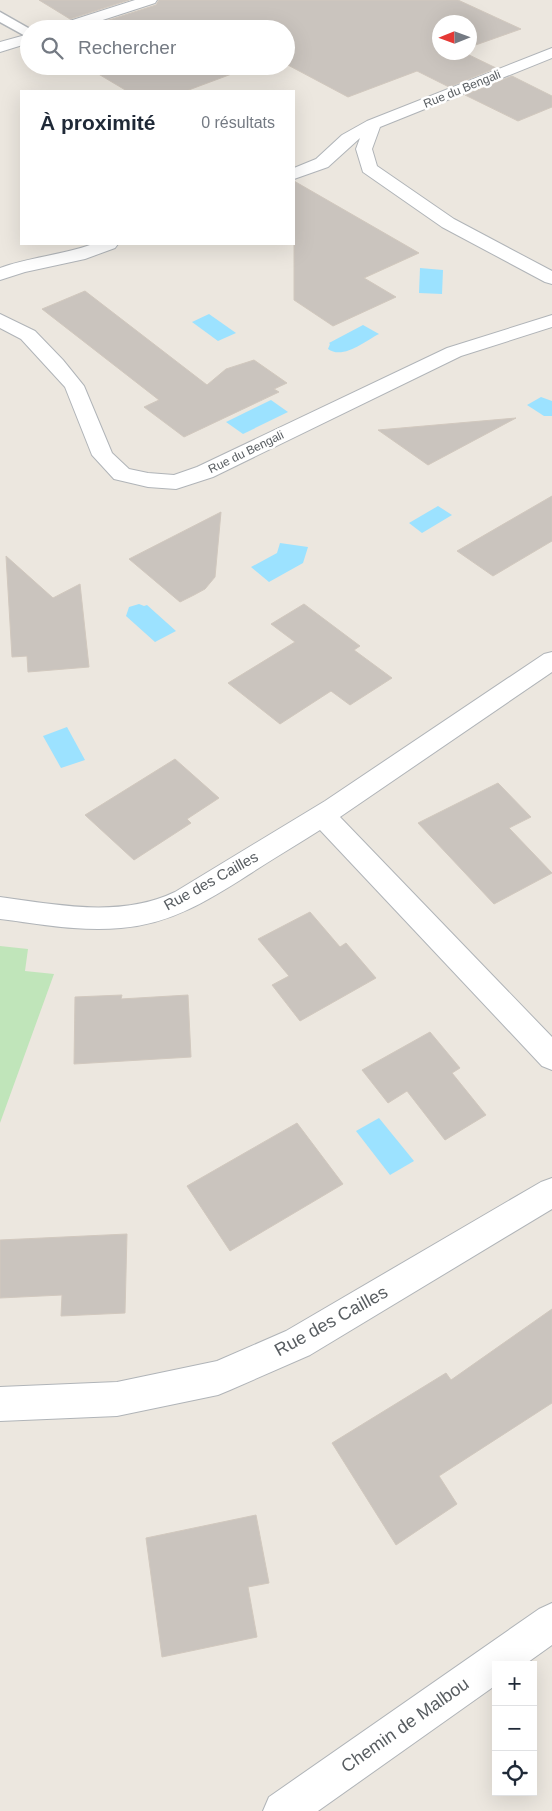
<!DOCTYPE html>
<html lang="fr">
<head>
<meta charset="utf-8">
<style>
  :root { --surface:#fff; --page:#f2f2f3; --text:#1f2937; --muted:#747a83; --line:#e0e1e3 }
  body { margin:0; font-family:Arial,sans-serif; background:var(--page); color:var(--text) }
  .controls { position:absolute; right:15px; bottom:15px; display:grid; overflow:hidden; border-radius:0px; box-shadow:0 5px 20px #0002 }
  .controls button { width:45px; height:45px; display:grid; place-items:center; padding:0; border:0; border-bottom:1px solid var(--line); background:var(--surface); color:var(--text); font:25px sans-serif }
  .compass { position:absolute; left:432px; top:15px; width:45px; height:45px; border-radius:50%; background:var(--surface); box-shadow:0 5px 20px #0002; rotate:269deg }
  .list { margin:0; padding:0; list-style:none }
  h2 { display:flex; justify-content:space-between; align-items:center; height:65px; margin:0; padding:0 20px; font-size:21px }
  h2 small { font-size:16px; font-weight:400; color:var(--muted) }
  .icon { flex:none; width:28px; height:28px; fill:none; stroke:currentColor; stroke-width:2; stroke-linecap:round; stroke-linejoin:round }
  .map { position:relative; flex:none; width:552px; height:1811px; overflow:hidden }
  .search { position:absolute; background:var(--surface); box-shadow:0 5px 20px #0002; left:20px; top:20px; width:275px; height:55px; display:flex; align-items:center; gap:12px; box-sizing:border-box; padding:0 18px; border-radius:28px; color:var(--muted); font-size:19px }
  .panel { position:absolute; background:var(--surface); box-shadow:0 5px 20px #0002; left:20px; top:90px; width:275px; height:155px; border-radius:0px }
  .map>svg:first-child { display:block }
  .green { fill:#c0e5ba }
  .water { fill:#9ce2ff }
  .building { fill:#cac4be; stroke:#d1c8be }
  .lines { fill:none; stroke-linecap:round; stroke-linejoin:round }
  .lane-casing { stroke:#b0b4b8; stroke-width:3 }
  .street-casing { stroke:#b0b4b8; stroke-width:2 }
  .lane { fill:#fff; fill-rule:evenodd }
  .street { fill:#fff; fill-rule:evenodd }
  .labels { text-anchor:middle; stroke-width:5; stroke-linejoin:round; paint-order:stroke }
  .far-street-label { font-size:12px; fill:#585d61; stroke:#fff }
  .street-label { font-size:15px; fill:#585d61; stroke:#fff }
  .near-street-label { font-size:18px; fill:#585d61; stroke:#fff }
</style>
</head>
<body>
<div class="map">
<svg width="552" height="1811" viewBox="0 0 552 1811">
  <rect width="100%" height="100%" fill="#ece7df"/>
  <polygon class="green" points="0,946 28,949 25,971 54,974 0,1123"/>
  <g class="water">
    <polygon points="420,268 443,270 442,294 419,293"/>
    <polygon points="209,314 236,333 218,341 192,322"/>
    <path d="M363,325L379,334C365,341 343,360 328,349L330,344L329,343Z"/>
    <polygon points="541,397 552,401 552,416 544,416 527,405"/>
    <polygon points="271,400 288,412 243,434 226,422"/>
    <polygon points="438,506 452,515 422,533 409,523"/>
    <polygon points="280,543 308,547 303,563 269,582 251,567 277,553"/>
    <polygon points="139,604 144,606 147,605 176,631 155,642 126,616 129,607"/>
    <polygon points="67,727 85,760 61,768 43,736"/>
    <polygon points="379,1118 414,1161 390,1175 356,1131"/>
  </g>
  <g class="building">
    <polygon points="39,0 129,0 70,19"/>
    <polygon points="159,0 458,0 521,29 470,47 470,22 440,22 440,52 463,52 496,68 449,87 417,71 348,97 286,64 286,29 84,28 156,5"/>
    <polygon points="85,66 253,66 186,91 127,91"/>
    <polygon points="512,76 552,96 552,107 518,121 465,95"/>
    <polygon points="294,181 419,253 364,278 396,297 333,326 294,300"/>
    <polygon points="85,291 207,385 226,369 254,360 287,383 274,389 279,392 184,437 144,407 159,400 42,309"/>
    <polygon points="516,418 428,465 378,430"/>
    <polygon points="552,496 552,541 493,576 457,551"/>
    <polygon points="221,512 215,577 205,589 194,595 180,602 129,559"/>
    <polygon points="6,556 53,598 80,584 89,667 28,672 27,656 12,657"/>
    <polygon points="304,604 360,646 354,650 392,678 350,705 331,691 280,724 228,683 295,642 271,624"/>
    <polygon points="175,759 219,798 187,819 191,823 134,860 85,815"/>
    <polygon points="498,783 531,817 509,828 552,873 494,904 418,823"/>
    <polygon points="310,912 340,947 346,943 376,978 300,1021 272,985 289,976 258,939"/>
    <polygon points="122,995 121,999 188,995 191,1057 74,1064 75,997"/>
    <polygon points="430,1032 460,1068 452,1073 486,1115 445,1140 407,1091 388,1103 362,1070"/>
    <polygon points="297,1123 343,1184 230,1251 187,1186"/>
    <polygon points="127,1234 125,1313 61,1316 62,1295 0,1298 0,1240"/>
    <polygon points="552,1309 552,1403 439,1476 457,1504 396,1545 332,1443 446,1373 451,1380"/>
    <polygon points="256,1515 269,1583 248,1587 257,1637 162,1657 146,1538"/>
  </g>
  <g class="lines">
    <defs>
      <polygon id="lane" points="0,12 30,29 29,38 0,22"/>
      <g id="street">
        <polygon points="135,0 157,0 155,3 75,29 52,29 54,26"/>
        <polygon points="29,34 29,43 0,52 0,42"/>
        <polygon points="552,48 552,58 380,127 372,149 377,166 454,219 552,271 552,284 545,282 442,227 363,172 356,149 360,138 328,167 294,179 294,168 316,159 342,135 367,121"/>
        <path d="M93,244H118L115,248L85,259L25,272L0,280V268C30,257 63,255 93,244Z"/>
        <polygon points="0,314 35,331 63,360 84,386 112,453 129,469 148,473 174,475 197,467 447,348 552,315 552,327 461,356 213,477 176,489 148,487 114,479 92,455 65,387 21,339 0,328"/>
        <path d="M552,652V672L340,817L552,1037V1070L542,1066L320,830C300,843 279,855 259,868C215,896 174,924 121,928C81,932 40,924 0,919V897C58,905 121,918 175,892L325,801L544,654Z"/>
        <polygon points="552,1178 552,1209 310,1355 230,1390 218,1395 117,1416 0,1421 0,1387 117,1382 217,1361 286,1331 541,1182"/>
        <polygon points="552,1603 552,1645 524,1665 496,1665 496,1685 318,1811 263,1811 269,1797 539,1609"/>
      </g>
    </defs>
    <use href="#lane" class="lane-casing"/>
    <use href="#street" class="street-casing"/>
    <use href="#lane" class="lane"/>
    <use href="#street" class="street"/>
  </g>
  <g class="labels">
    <g class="far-street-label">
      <text transform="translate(462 89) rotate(-22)" y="4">Rue du Bengali</text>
      <text transform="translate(246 452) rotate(-26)" y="4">Rue du Bengali</text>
    </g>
    <g class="street-label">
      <text transform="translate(211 881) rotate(-29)" y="5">Rue des Cailles</text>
    </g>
    <g class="near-street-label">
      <text transform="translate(331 1321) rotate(-29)" y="6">Rue des Cailles</text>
      <text transform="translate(405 1725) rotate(-35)" y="6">Chemin de Malbou</text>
    </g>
  </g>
</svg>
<div class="controls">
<button>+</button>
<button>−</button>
<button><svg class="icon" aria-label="locate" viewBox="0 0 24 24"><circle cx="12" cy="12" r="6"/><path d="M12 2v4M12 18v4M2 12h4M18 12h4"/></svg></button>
</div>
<svg class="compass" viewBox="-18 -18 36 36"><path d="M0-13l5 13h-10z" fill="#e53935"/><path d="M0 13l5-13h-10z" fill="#747a83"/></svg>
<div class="search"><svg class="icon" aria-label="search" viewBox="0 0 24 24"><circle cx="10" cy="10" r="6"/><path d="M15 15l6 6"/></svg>Rechercher</div>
<section class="panel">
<h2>À proximité<small>0 résultats</small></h2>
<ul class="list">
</ul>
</section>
</div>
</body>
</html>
